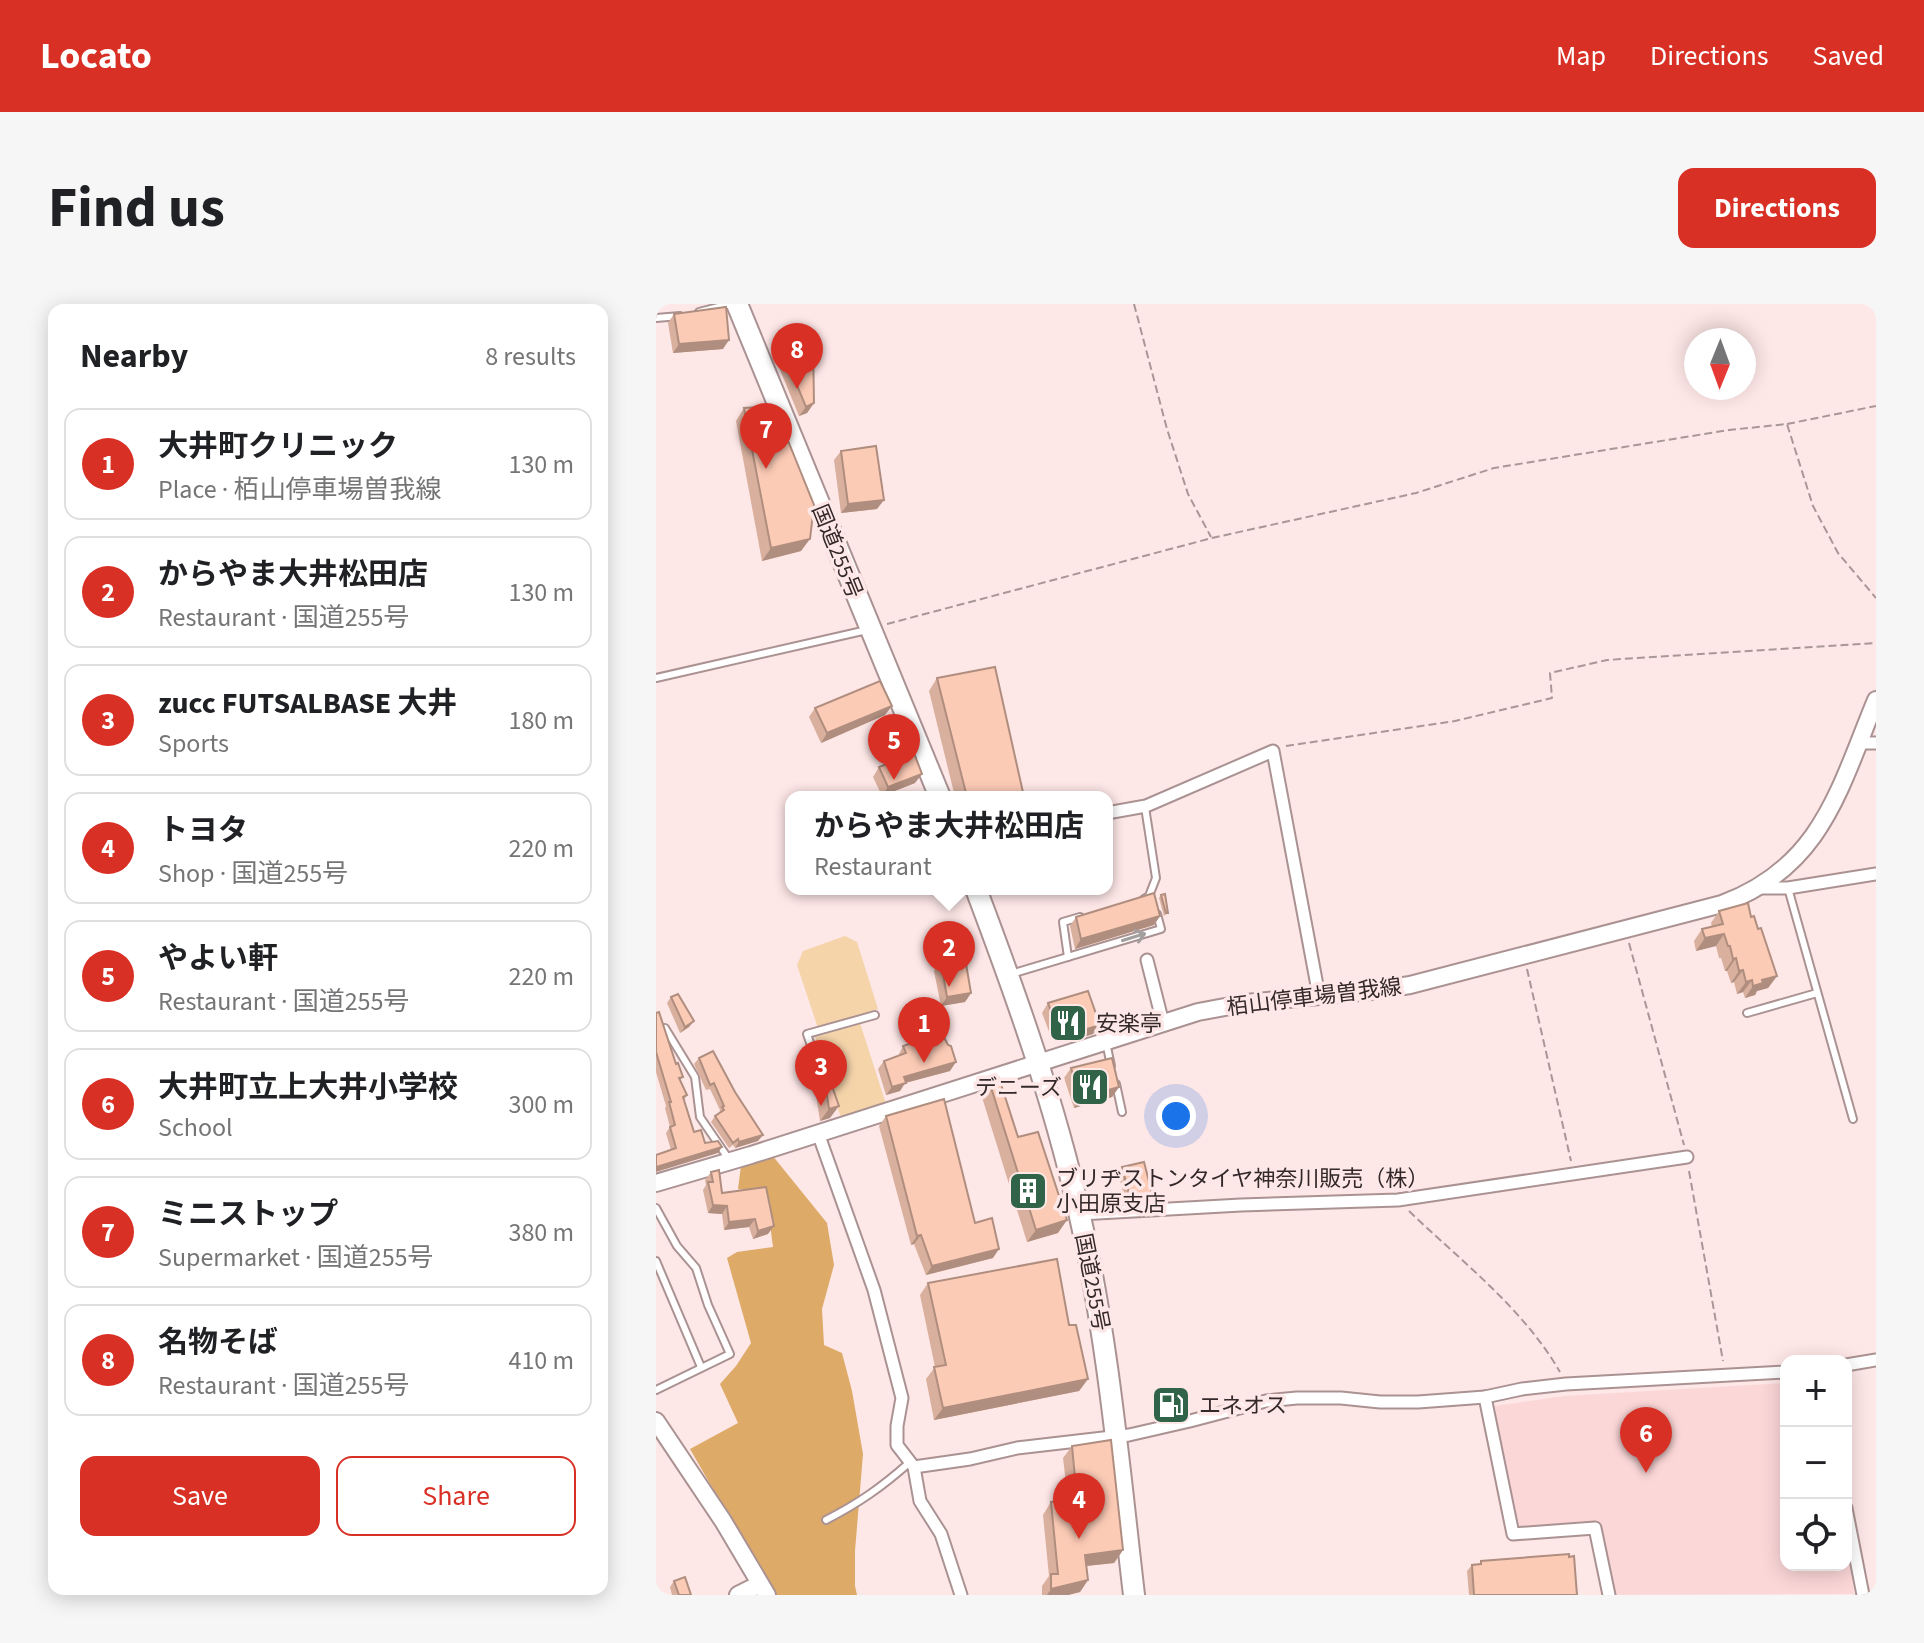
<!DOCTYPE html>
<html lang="en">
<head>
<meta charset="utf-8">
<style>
  :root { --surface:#fff; --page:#f6f6f6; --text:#202124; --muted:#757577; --line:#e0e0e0; --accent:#d93025 }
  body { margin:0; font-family:"Source Sans 3","Noto Sans JP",sans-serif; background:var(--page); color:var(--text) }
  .controls { position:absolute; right:24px; bottom:24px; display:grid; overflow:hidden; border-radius:16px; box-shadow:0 4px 20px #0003 }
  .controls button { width:72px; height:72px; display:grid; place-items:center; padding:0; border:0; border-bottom:2px solid var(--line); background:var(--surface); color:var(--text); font:40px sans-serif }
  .compass { position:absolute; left:1028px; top:24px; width:72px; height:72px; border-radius:50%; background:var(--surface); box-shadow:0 4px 20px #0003; rotate:181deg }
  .you { position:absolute; left:520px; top:812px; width:28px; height:28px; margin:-20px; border:6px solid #fff; border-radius:50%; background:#1a73e8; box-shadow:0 0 0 12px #1a73e833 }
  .badge { display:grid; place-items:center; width:52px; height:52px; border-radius:50%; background:var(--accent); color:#fff; font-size:26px; font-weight:700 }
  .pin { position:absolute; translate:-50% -66px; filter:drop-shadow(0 2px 4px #0008) }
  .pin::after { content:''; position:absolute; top:42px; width:28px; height:24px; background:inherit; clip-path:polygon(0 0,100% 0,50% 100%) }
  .popup { position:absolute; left:129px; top:487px; width:328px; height:104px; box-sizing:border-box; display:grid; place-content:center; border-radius:16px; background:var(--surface); filter:drop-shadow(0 2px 6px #0005); font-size:26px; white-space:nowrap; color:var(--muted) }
  .popup b { font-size:30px; color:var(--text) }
  .popup::after { content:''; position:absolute; left:50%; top:100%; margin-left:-16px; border:16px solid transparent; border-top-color:var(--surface) }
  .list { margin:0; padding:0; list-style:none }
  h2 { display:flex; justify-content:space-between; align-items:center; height:104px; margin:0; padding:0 32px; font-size:34px }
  h2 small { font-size:26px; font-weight:400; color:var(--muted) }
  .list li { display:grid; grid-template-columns:52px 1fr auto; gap:24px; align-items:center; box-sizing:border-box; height:112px; margin:0 16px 16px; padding:0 16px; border:2px solid var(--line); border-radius:16px }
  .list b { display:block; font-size:30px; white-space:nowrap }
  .list p { margin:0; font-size:26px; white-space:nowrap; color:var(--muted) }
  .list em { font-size:26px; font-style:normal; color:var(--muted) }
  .actions { display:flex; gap:16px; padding:24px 32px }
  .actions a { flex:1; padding:18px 0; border:2px solid var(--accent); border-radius:16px; text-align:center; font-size:28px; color:var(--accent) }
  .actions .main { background:var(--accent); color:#fff }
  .icon { flex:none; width:44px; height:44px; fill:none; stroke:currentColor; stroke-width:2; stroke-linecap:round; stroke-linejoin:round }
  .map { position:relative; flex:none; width:1220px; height:1291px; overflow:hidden; border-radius:16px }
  header { display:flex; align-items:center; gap:48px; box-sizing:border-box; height:112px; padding:0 40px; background:var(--accent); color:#fff }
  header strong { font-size:38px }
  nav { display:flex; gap:44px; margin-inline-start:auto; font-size:28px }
  .intro { display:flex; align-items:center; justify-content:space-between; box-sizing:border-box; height:192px; padding:0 48px }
  h1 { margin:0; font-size:56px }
  .button { padding:20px 36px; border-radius:16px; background:var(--accent); color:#fff; font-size:28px; font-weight:700 }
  main { display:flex; gap:48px; padding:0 48px }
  aside { flex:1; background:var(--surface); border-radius:16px; box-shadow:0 4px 20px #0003 }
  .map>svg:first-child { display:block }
  .built { fill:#fcd7d8 }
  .green { fill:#f5d4aa }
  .forest { fill:#ddaa67 }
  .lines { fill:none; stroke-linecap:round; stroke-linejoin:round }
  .lane-casing { stroke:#ab9292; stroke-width:10 }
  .street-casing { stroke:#ab9292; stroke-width:15 }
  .secondary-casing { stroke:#ab9292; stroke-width:20 }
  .highway-casing { stroke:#ab9292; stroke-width:24 }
  .path { stroke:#a99797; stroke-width:2; stroke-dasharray:8 4; stroke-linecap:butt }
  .lane { stroke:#fff; stroke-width:6 }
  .street { stroke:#fff; stroke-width:11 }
  .secondary { stroke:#fff; stroke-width:16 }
  .highway { stroke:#fff; stroke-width:20 }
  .wall { fill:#d9af9d }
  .shaded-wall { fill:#b08e7f }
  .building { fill:#fccbb6; stroke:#b08e7f; stroke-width:2 }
  .oneway { stroke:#a49f9f }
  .labels { text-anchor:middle; stroke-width:7; stroke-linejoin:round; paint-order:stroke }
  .street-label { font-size:22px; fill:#34292a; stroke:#fee7e7 }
  .poi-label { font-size:22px; fill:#34292a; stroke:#fee7e7; text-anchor:start }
</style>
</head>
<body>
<header>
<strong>Locato</strong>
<nav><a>Map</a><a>Directions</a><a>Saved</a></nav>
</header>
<div class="intro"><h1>Find us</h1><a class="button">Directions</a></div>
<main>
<aside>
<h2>Nearby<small>8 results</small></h2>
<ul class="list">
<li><span class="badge">1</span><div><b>大井町クリニック</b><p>Place · 栢山停車場曽我線</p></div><em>130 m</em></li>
<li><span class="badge">2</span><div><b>からやま大井松田店</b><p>Restaurant · 国道255号</p></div><em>130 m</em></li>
<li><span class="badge">3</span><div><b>zucc FUTSALBASE 大井</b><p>Sports</p></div><em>180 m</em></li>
<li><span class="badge">4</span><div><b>トヨタ</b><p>Shop · 国道255号</p></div><em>220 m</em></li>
<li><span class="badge">5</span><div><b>やよい軒</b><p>Restaurant · 国道255号</p></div><em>220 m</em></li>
<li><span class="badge">6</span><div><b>大井町立上大井小学校</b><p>School</p></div><em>300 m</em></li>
<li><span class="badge">7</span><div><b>ミニストップ</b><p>Supermarket · 国道255号</p></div><em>380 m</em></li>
<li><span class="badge">8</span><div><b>名物そば</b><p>Restaurant · 国道255号</p></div><em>410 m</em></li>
</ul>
<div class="actions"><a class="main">Save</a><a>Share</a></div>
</aside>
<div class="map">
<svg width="1220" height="1291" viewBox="0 0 1220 1291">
  <rect width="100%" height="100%" fill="#fee7e7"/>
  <polygon class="built" points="1130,1079 1130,1261 1190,1261 1190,1231 1198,1290 955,1291 941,1222 861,1226 839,1115 841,1115 839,1102 909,1092"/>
  <g class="green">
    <polygon points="189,632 201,638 222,705 162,724 141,661 147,647"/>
    <polygon points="204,719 230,800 185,814 159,733"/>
  </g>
  <polygon class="forest" points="116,851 171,919 178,961 166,1005 168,1041 186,1049 196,1087 207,1150 199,1247 199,1282 201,1291 118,1291 34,1145 82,1119 64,1080 80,1062 95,1039 71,954 81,948 117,943 110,889 82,885 85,862"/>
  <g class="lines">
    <defs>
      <g id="lane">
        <polyline points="43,8 74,0"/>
        <polyline points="0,14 24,12"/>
        <polyline points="0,374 211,326"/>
        <polyline points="1132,584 1197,815"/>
        <polyline points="488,595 493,592 500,574 489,503"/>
        <polyline points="412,653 407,618 424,613"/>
        <polyline points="355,670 505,625 501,610"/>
        <polyline points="1091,709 1161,689"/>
        <polyline points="9,724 39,773 44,813 72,854"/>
        <polyline points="450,738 455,762"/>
        <polyline points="166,773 151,730 219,711"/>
        <polyline points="460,780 466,808"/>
        <polyline points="0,904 21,942 40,964 52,1001 74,1050 0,1086"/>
        <polyline points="0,957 45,1063"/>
        <path d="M170,1216C203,1199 226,1183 254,1158"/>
      </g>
      <g id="street">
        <polyline points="1202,439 1220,439"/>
        <polyline points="451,509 490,502 617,447 663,692"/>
        <polyline points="1104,584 1132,584 1220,570"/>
        <polyline points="491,656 507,719"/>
        <polyline points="162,829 218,986 246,1094 241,1122 241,1141 258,1163 264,1197 285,1230 305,1291"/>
        <polyline points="424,910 585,901 742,896 1031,853"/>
        <polyline points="1190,1061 1220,1056"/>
        <polyline points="829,1093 857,1230 939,1224 953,1291"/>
        <polyline points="258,1163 314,1155 361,1144 473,1131 534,1117 610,1097 641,1094 685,1094 724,1098 762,1098 829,1093 866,1085 910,1080 1130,1068"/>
        <polyline points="1190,1204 1207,1291"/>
      </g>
      <g id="secondary">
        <path d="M0,879L95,851L542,708L590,699L715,687L754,681L1066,600C1166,563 1183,485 1220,396"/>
        <polyline points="0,1117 67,1217 111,1291"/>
        <polyline points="82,1291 104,1280"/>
      </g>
      <g id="highway">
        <polyline points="81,0 284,493"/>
        <path d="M320,585C360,691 398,797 423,908C452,1034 463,1163 478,1291"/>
      </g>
    </defs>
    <use href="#lane" class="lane-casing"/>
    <use href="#street" class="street-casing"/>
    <use href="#secondary" class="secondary-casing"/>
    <use href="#highway" class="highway-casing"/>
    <g class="path">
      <polyline points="478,0 511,125 532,190 555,233"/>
      <polyline points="1131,120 1220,102"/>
      <polyline points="231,320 556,234 760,189 838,164 1073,126 1131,120 1157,202 1182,249 1220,294"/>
      <polyline points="630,442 799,417 896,394 894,369 951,356 1220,339"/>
      <polyline points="973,639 1028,841"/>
      <polyline points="871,665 915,857"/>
      <polyline points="1033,867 1067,1057"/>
      <path d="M753,907C806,958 867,1004 904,1068"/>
    </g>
    <use href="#lane" class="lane"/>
    <use href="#street" class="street"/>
    <use href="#secondary" class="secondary"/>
    <use href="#highway" class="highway"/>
  </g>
  <g class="wall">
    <polygon points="18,10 67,45 17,49 12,19"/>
    <polygon points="129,52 158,99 151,109 143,112 122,61"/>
    <polygon points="88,104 145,247 106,257 80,117"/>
    <polygon points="185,147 221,205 185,209 178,156"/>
    <polygon points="281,374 368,493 299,493 273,387"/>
    <polygon points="159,404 229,411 165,439 153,413"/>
    <polygon points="223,463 259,479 226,492 217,473"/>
    <polygon points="505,591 512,609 508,612 503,594"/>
    <polygon points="1063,607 1095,613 1102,625 1121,672 1112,684 1101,687 1099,691 1089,694 1087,688 1081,690 1078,678 1075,679 1071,667 1069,667 1065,654 1063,654 1060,642 1040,647 1038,637 1046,625 1056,623 1055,619"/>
    <polygon points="504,612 498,621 419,645 414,622 420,613"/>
    <polygon points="285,658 315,689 309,698 285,702 278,667"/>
    <polygon points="15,693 33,723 24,729 11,699"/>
    <polygon points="392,699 444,721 437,730 412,738 394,730 386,709"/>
    <polygon points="0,709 20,760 27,773 24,776 31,791 28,796 38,828 49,839 62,849 15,846 10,829 14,823 9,804 10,802 0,768"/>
    <polygon points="247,742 294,767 249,779 244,787 230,791 222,765 228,757 242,752"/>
    <polygon points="43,754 102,837 79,844 77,841 73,844 55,818 59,812 63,810 64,806 54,785 50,786 38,760"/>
    <polygon points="415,764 463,783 456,793 418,804 408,774"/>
    <polygon points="167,765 170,765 174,814 164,817 158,778"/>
    <polygon points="333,777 362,833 402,929 371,938 325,790"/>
    <polygon points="230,812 319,919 337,954 270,971 258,940 255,941 223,822"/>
    <polygon points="466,863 496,889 492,896 470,899 462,869"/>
    <polygon points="55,868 66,889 110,883 112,930 97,935 93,923 68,926 66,910 52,909 47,886 50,881 49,876"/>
    <polygon points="272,979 413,1021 432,1075 423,1087 278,1116 270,1075 279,1063 264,991"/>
    <polygon points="416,1142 467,1246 458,1259 430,1262 432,1276 424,1288 412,1291 386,1291 386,1282 393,1272 387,1211 395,1198 412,1196 407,1154"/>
    <polygon points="825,1257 921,1291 813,1291 811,1267 816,1261 823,1260"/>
    <polygon points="18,1277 35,1291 16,1291 14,1283"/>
  </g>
  <g class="shaded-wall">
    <polygon points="73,36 67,45 17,49 23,40"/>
    <polygon points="158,99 151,109 143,112 150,103"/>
    <polygon points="228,196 221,205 185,209 192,200"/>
    <polygon points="154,235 145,247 106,257 115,244"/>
    <polygon points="236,402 229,411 165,439 171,429"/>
    <polygon points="266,470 259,479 226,492 232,483"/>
    <polygon points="504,612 498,621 419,645 425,635"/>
    <polygon points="1068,630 1060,642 1040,647 1049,634"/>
    <polygon points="1080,654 1071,667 1069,667 1077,655"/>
    <polygon points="1087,666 1078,678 1075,679 1083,667"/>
    <polygon points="1121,672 1112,684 1101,687 1099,691 1089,694 1097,682 1106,676"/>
    <polygon points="1096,676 1087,688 1081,690 1090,678"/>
    <polygon points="315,689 309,698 285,702 291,693"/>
    <polygon points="38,717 33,723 24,729 29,723"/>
    <polygon points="444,721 437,730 412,738 418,729"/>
    <polygon points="300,758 294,767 249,779 244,787 230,791 236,783 248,773"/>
    <polygon points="463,783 456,793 418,804 424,794"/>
    <polygon points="183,802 174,814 164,817 173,805"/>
    <polygon points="107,831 102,837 79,844 83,838"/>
    <polygon points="66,843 62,849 0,868 0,863"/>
    <polygon points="496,889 492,896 470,899 474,893"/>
    <polygon points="57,901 71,902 66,910 52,909"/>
    <polygon points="99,915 93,923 68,926 73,918"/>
    <polygon points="411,916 402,929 371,938 380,926"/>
    <polygon points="118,922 112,930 97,935 102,927"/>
    <polygon points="265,931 258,940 255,941 261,932"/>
    <polygon points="343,945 337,954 270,971 276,962"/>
    <polygon points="432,1075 423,1087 278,1116 287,1104"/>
    <polygon points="467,1246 458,1259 420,1263 429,1251"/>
    <polygon points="432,1276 424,1288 412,1291 391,1291 395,1285"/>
  </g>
  <g class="building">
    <polygon points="70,3 73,36 23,40 18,10"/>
    <polygon points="157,41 158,99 150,103 129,52"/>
    <polygon points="118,102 158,201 154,235 115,244 88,104"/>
    <polygon points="220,142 228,196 192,200 185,147"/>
    <polygon points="339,363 368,493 311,493 281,374"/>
    <polygon points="224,377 236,402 171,429 159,404"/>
    <polygon points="258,449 266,470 232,483 223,463"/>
    <polygon points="498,589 504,612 425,635 420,613"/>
    <polygon points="509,590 512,609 510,609 505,591"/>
    <polygon points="1092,599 1095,613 1098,612 1102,625 1105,624 1121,672 1106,676 1107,679 1097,682 1096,676 1090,678 1087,666 1083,667 1080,654 1077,655 1074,642 1072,642 1068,630 1049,634 1046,625 1067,620 1063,607"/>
    <polygon points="309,654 315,689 291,693 285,658"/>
    <polygon points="432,687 444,721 418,729 400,721 392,699"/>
    <polygon points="22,690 38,717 29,723 15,693"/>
    <polygon points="3,708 20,760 22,759 27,773 23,774 31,791 27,793 38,828 45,826 49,839 62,837 66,843 0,863 0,851 20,844 14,823 19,821 13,798 15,798 0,748 0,709"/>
    <polygon points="282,730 284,733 288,733 292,741 295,742 300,758 248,773 250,779 236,783 228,757 250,749 247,742"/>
    <polygon points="57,747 79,788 107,831 83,838 82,835 77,839 59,812 68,806 66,803 68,802 58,779 54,781 43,754"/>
    <polygon points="456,754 463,783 424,794 415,764"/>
    <polygon points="167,765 170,765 183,802 173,805"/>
    <polygon points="343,774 362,833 382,828 411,916 380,926 333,777"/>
    <polygon points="288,795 319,919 336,914 343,945 276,962 265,931 261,932 230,812"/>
    <polygon points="488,858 496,889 474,893 466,863"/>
    <polygon points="63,866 66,889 110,883 118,922 102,927 99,915 73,918 71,902 57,901 52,878 57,878 55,868"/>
    <polygon points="401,955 413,1021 420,1021 432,1075 287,1104 278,1063 290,1061 272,979"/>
    <polygon points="455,1136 467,1246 429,1251 432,1276 395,1285 395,1270 402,1270 395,1198 421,1195 416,1142"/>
    <polygon points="913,1250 913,1253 918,1252 921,1291 818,1291 816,1261 825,1260 825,1257"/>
    <polygon points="29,1273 35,1291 23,1291 18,1277"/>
  </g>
  <defs><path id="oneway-shaft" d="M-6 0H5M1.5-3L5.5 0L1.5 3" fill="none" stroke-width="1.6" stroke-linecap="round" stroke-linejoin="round" transform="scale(2)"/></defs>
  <use class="oneway" href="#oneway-shaft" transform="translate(478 633) rotate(-17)"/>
  <defs>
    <symbol id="restaurant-square" viewBox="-11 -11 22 22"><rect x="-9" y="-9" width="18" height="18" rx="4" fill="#306347" stroke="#fee7e7"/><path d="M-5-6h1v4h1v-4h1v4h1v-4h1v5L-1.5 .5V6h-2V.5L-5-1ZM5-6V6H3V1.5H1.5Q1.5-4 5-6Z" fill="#fff"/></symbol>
    <symbol id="building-square" viewBox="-11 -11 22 22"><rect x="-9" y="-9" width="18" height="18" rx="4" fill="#306347" stroke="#fee7e7"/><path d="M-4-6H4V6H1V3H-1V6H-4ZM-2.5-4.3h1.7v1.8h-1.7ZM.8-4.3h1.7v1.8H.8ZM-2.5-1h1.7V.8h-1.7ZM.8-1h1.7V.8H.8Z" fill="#fff"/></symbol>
    <symbol id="fuel-square" viewBox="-11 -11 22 22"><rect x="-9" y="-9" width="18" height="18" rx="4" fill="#306347" stroke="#fee7e7"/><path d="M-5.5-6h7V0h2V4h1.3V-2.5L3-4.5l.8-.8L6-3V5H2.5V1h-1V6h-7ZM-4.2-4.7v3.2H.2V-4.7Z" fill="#fff"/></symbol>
  </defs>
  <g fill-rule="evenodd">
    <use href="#restaurant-square" x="390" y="697" width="44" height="44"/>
    <use href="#restaurant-square" x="412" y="761" width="44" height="44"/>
    <use href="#building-square" x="350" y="865" width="44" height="44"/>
    <use href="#fuel-square" x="493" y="1079" width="44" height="44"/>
  </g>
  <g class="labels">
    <g class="street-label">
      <text transform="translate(182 247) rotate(68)" y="8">国道255号</text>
      <text transform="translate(658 692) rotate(-7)" y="8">栢山停車場曽我線</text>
      <text transform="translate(437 978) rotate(79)" y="8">国道255号</text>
    </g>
    <g class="poi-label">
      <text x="440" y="727">安楽亭</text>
      <text x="406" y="791" text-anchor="end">デニーズ</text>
      <text x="400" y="882">ブリヂストンタイヤ神奈川販売（株）<tspan x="400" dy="25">小田原支店</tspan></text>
      <text x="543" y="1109">エネオス</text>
    </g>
  </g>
</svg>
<div class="controls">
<button>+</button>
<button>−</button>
<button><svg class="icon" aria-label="locate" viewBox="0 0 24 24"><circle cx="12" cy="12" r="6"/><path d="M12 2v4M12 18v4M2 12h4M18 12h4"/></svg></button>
</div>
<svg class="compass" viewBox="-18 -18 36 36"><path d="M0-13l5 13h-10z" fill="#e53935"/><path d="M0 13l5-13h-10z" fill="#757577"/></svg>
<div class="you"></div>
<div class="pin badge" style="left:268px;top:759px">1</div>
<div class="pin badge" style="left:293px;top:683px">2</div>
<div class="popup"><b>からやま大井松田店</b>Restaurant</div>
<div class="pin badge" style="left:165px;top:802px">3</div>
<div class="pin badge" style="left:423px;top:1235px">4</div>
<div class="pin badge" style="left:238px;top:476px">5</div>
<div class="pin badge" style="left:990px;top:1169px">6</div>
<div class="pin badge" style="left:110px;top:165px">7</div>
<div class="pin badge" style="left:141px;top:85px">8</div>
</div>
</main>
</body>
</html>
